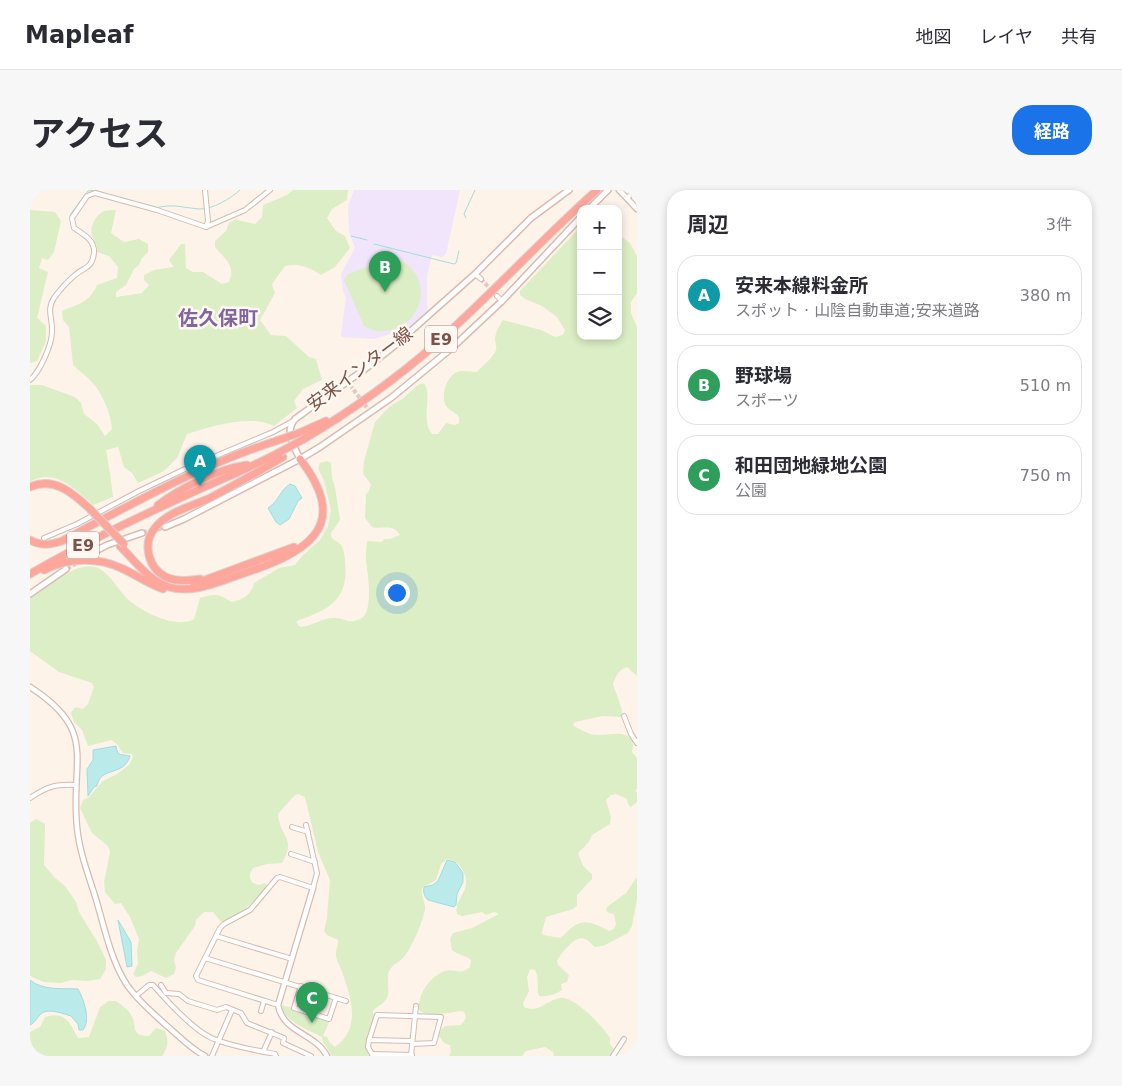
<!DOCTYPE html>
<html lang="ja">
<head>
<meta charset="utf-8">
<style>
  :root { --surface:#fff; --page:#f7f7f7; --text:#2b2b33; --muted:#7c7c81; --line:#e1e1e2; --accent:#1a73e8 }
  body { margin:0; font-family:"DejaVu Sans","Noto Sans JP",sans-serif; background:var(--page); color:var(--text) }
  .controls { position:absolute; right:15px; top:15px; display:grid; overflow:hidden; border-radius:10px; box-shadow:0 2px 8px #0003 }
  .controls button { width:45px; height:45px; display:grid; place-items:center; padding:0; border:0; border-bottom:1px solid var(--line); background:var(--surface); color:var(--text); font:25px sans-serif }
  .you { position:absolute; left:366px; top:402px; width:18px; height:18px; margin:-12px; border:4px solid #fff; border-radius:50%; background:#1a73e8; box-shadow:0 0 0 8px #1a73e833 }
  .badge { display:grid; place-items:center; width:32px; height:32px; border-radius:50%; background:var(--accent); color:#fff; font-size:16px; font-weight:700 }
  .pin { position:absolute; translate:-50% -41px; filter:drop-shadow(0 1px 2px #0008) }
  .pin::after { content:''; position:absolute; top:26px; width:18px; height:15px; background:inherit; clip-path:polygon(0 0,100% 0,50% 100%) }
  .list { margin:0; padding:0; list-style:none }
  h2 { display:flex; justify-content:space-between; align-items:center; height:65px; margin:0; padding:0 20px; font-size:21px }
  h2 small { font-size:16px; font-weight:400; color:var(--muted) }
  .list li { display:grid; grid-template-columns:32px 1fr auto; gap:15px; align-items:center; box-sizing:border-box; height:80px; margin:0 10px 10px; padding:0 10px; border:1px solid var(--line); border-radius:20px }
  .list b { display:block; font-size:19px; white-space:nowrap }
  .list p { margin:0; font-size:16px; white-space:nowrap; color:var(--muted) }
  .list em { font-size:16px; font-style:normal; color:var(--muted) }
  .icon { flex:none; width:28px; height:28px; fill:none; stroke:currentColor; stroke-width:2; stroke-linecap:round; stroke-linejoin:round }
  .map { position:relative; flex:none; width:607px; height:866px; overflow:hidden; border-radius:20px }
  header { display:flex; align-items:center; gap:30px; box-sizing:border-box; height:70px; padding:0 25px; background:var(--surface); border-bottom:1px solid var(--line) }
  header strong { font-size:24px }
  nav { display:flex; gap:28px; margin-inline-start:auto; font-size:18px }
  .intro { display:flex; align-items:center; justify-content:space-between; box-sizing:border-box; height:120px; padding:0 30px }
  h1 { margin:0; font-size:35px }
  .button { padding:12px 22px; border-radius:20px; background:var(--accent); color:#fff; font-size:18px; font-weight:700 }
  main { display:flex; gap:30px; padding:0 30px }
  aside { flex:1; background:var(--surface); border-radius:20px; box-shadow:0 2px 8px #0003 }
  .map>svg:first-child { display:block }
  .education { fill:#f0e5fb }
  .green { fill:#dceec5 }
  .water { fill:#bbeaea; stroke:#a0dddd }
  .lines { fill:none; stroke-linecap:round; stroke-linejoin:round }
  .stream { stroke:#a0dddd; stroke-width:1 }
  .minor-tunnel { stroke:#decbc1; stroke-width:4; stroke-dasharray:4 2; stroke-linecap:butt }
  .secondary-tunnel { stroke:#decbc1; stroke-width:5; stroke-dasharray:5 2.5; stroke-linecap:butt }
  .minor-casing { stroke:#d5bab0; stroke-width:6 }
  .tertiary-casing { stroke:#d5bab0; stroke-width:7 }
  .secondary-casing { stroke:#dabbaf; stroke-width:8 }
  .motorway-casing { stroke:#ddd2d0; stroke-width:9 }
  .minor { stroke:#fff; stroke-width:4 }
  .tertiary { stroke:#fff; stroke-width:4.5 }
  .secondary { stroke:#fff; stroke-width:5 }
  .motorway { stroke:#fda69c; stroke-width:7 }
  .rail { stroke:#b3a5cb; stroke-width:1; stroke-dasharray:8 5; stroke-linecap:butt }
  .motorway-bridge-casing { stroke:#ddd2d0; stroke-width:9; stroke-linecap:butt }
  .motorway-bridge { stroke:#fda69c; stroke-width:7 }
  .labels { text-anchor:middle; stroke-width:5; stroke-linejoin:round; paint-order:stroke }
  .shield { fill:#fff7f1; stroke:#a3847b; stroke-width:1 }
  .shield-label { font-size:16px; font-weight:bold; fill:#7c5349 }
  .street-label { font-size:18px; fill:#7c5349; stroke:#fff7f1 }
  .quarter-label { font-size:20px; font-weight:bold; fill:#82669f; stroke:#fff7f1 }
</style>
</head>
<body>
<header>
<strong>Mapleaf</strong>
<nav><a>地図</a><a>レイヤ</a><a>共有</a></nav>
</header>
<div class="intro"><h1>アクセス</h1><a class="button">経路</a></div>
<main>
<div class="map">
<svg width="607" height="866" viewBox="0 0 607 866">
  <rect width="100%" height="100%" fill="#fef3e9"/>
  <polygon class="education" points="324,0 430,0 416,64 412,67 402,65 397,86 397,110 398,121 380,137 345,149 312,147 311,145 316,108 313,100 311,84 325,58 319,42 318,16"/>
  <g class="green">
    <path d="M263,0H318L317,10L302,19L297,28L306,41L315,46L320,58L305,77L291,85C279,77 269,73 255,76L242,94L245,103L230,130L241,145L256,146L279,167L286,169L292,190L273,199L264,211L267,218L244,236C220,224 182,236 157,244L147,268L134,281L108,293L102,283L94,277L88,257L76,260L80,283L83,307L63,315C46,300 24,277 0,292V195H12L45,207L51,213L54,224L67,234L75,246L82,239C81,224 72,202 61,191C56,186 49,181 43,175L39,137L33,130L32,121C48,114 59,113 67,95L87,88L88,77L79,66L67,62C68,55 65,54 63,48C58,38 65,26 74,21C78,20 82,20 86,20L81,43L94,52L109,49L118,54V62L112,68L109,75L104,79L96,95L86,102V107L112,103L119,95L114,90V85L124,80L144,77L139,70L151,54H155L156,78L163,82H173L192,94L199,92C206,76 195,69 185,57V51L196,41L199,33L206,29L211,31L225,34L232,27L233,15L257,5Z"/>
    <polygon points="0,20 25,22 31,31 24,62 18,70 12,68 9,78 18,82 7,128 16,136 16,151 7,171 0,173"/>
    <path d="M551,36V146H588V44L600,53L607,66V103L601,112V123L607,137V486L597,477C588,480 586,486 583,494L592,520L591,527L572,526L545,532L543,534L544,536C551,540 559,545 568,545C581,545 593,540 603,550L602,562L607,568V599L605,600L607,603V612L601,617L598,614L597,609L586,604L581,605L576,610L581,627L580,634L562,645L559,652L548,663L553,676L562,684V689L547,705V716L543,719L516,727L512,742L513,745L531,748C549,729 555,728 579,741L584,739L586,734L584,724L579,723L576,721L577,717L596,703L607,687V709L602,736L598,743L573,756L565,757C562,755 559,750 555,749C546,744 531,763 527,771L528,775L539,785L537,792L531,794L532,800C524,805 518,807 509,806C506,797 510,789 505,780L500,779L497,787L499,801L493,813L494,817C509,824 516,810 530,808C544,805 573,837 580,848V854L584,859L580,866H524L523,862L515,857L496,861L492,866H419L421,861L420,855L414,853L409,846L411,840L415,836L431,835L436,828L435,823L432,821C422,822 396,828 389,820C387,818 388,816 389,813C391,800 401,786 415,781C426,778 429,786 440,777L441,770C435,765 428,765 422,760L420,749L423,743L442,738L469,724L464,722L456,725L452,722L432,726L427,724C423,707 446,700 431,677C428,672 423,670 417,669L411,674L406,690L392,698C390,706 396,712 395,720C392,733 382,758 373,768C369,772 364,774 361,778C354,786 361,799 357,808C354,814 347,816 343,821L344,831L337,854L339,866H302L293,852L292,847C281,841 251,830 252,815L300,830L293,846L297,847L300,853L305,857C333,837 320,805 311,779C309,775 306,769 306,765C305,759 309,756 308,750L297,745L294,741L297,728L300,690L288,662L275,607L268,604L264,606L248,624C250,648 267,647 252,673L237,674L223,678C219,685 218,687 223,693L229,695L235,693L237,696C223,712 212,726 191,732L183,722H174L166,730L165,736L146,763L144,770L146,778L144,784L136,788L121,781L112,786L106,787L103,784L108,774L107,761L109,749L100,727L91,713L85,714L75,702L74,692L80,662L78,656L62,643L50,618L53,610L59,607L73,591L87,584L99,575L103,567L102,564L93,563L87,554L81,550L58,556L52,540L44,532L41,523L45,517L53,519L58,514L64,497L62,493L29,482L0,461V409C16,398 34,381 53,377C77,371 85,399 100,411C114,423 147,439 164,429L170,408C186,403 189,404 202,412C214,409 221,405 224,393L249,378L265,375L272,366L290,350L298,336L301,320L294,291L288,278L290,273L297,271L301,273L302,288L305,297L310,330L301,343V347C303,350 307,351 310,354C314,358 315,367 315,373C319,408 300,420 269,430L266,432L270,437C282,436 292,428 304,428C315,427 316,435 330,429C344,424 338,383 336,371C335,364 337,358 337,351L352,352L354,349H360L370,345C363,333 352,340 342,337L335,328L336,304L339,301L341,294L333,284L334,271L345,232L360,216L372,209L388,195L394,193C403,206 390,229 402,244H408L416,233L425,235L429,233V227C426,223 420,221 417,217C409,207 417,186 427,182C433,180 441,182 447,182C453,175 463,168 466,160C467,156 465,153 465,148C466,141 469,136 473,130L511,140L525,147L533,145L535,140L527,127L512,116L495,109L490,105V101Z"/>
    <path d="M363,67C369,70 375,72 380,77C405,103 384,143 348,141C344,141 338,138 334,136L314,90L318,84Z"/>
    <polygon points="6,629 15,634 14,675 24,687 35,696 46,712 49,722 68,753 76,770 76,779 70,789 57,791 42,790 31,793 14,792 0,786 0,633"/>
    <path d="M79,811H86C91,815 98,819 101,825C108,835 99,846 119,846L126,838L135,841C139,852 138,857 132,866H0V842L10,837L15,827C36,821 39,832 48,848L59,847L70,817Z"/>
  </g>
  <g class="water">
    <path d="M260,294L265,296L272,308L268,311L259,329L250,335L246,332L238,318C250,310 249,301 260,294Z"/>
    <path d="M86,556C87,567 93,564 100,566C94,587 70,576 67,596L64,597L58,606L57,579L63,570V560Z"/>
    <path d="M417,670L425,672L433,683V692L427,704L426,715L424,717L398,710C394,707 393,701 394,697L403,695L408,691Z"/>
    <polygon points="88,730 101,752 102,776 97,777"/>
    <path d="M0,790C13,801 33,798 48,799C54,810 61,830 53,840H49L48,834L41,826C34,824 19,818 12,823C7,827 6,832 0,835Z"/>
  </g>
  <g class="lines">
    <g class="stream">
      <polyline points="95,9 105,12"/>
      <path d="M126,18C143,13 153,18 170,19C183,19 200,9 210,0"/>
      <polyline points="40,25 58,1 65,0 86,7"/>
      <polyline points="436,28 434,24 445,0"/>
      <polyline points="321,46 337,50"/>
      <polyline points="344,54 424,74 426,73 429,61"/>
    </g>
    <g class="minor-tunnel">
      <polyline points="451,89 467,106"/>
      <polyline points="320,195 338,219"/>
    </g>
    <g class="secondary-tunnel">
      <polyline points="112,343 135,337"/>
      <polyline points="36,379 60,364"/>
    </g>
    <defs>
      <g id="minor">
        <polyline points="175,0 178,31 176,37"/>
        <polyline points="597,8 606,0"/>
        <polyline points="445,84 451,89"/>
        <polyline points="467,106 472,111"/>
        <path d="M0,190C10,182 22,154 22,142C23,129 16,120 24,108C29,101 38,91 45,85C54,77 62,79 64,63C65,50 53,44 44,38L42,28L57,6L65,3L127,20L176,37L215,20L240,0"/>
        <polyline points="14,348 47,334 109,301 155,279 243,242 265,230"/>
        <polyline points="594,526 601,544 607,553"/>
        <path d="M0,608C18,596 26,594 46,595"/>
        <polyline points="262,637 278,642"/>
        <polyline points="261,664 285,672"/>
        <polyline points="186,746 262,769"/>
        <polyline points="175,768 316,811"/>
        <polyline points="131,795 136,803 149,804 158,811 187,820 196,817 211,823 217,833 254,848 253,853 281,866"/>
        <polyline points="271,796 264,818 299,829 306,808"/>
        <path d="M106,806L119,795H123C137,811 165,842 184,849C204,857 225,860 245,864L246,866"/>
        <polyline points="248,815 168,790 166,786 190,738 194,734 220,720 247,688 250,687 283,698 287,683 276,635"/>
        <polyline points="231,821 234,811"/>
        <polyline points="339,850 347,825 411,827 404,853 382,854"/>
        <polyline points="233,862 242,842"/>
        <polyline points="342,864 382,865"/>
        <polyline points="182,866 202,820"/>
        <polyline points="343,866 338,857 339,850 382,851"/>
        <polyline points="381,866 386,816"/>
        <polyline points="583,866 594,849"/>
      </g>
      <g id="tertiary">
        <polyline points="589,0 607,19"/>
        <path d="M0,497C69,541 40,570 47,637C49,660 58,684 65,706C74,735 80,769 97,795C108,811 123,823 137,836C149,846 161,859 175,866"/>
        <path d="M283,698L248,815C253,843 285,843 297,866"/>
      </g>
      <g id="secondary">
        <polyline points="559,19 578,0"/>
        <path d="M270,269C264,256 254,242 265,229L335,179L364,156L445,84L501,28L539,0"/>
        <polyline points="135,337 154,329 270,269 290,257 361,208 423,157 472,111 551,27"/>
        <polyline points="60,364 77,355 112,343"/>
        <polyline points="0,404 36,379"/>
      </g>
      <g id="motorway">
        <polyline points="269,243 296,231"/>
        <path d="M274,249C321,221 366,189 407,153C462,104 512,49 567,0"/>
        <path d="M0,297C24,286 44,304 60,319"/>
        <path d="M128,315C151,298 188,279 217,275"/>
        <path d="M0,350C11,356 20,355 32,351C102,314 170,275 246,251"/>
        <path d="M90,356C104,370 119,391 139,397C162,404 188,392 209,385C272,364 325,340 270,269"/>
        <path d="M14,380C38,368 67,367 91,378C105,384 118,394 133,399"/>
        <path d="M0,384C55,352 113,325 170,299C197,287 224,276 250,262"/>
        <path d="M170,389C158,391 146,392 136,387C118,378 112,353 125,338C138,321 164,316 182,307C206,294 230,281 253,267"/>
        <polyline points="164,394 264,357"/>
      </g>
    </defs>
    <use href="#minor" class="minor-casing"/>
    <use href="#tertiary" class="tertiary-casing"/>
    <use href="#secondary" class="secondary-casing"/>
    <use href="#motorway" class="motorway-casing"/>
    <use href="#minor" class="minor"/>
    <use href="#tertiary" class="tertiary"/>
    <use href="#secondary" class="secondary"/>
    <use href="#motorway" class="motorway"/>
    <polyline class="rail" points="599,866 607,858"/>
    <defs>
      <g id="motorway-bridge">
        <polyline points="246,251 269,243"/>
        <polyline points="250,262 274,249"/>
        <polyline points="60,319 94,354"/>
      </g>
    </defs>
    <use href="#motorway-bridge" class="motorway-bridge-casing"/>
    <use href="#motorway-bridge" class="motorway-bridge"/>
  </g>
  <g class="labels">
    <g class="shield">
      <rect x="395" y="135.5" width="32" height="27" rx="4"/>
      <rect x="37" y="341.5" width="32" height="27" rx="4"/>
    </g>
    <g class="shield-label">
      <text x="411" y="155">E9</text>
      <text x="53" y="361">E9</text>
    </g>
    <g class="street-label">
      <text transform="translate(330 179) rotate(-37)" y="6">安来インター線</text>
    </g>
    <g class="quarter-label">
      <text x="188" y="135">佐久保町</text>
    </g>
  </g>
</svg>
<div class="controls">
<button>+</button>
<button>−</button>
<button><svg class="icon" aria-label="layers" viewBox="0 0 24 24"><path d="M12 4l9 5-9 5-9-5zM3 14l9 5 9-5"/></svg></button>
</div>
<div class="you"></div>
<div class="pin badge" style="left:170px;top:296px;background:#0f9aa8">A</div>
<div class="pin badge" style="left:355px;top:102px;background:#2e9e5b">B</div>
<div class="pin badge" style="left:282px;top:833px;background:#2e9e5b">C</div>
</div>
<aside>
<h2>周辺<small>3件</small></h2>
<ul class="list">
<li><span class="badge" style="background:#0f9aa8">A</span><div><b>安来本線料金所</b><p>スポット · 山陰自動車道;安来道路</p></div><em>380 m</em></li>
<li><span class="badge" style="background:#2e9e5b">B</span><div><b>野球場</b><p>スポーツ</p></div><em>510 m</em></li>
<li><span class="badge" style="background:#2e9e5b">C</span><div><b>和田団地緑地公園</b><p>公園</p></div><em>750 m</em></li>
</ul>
</aside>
</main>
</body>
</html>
